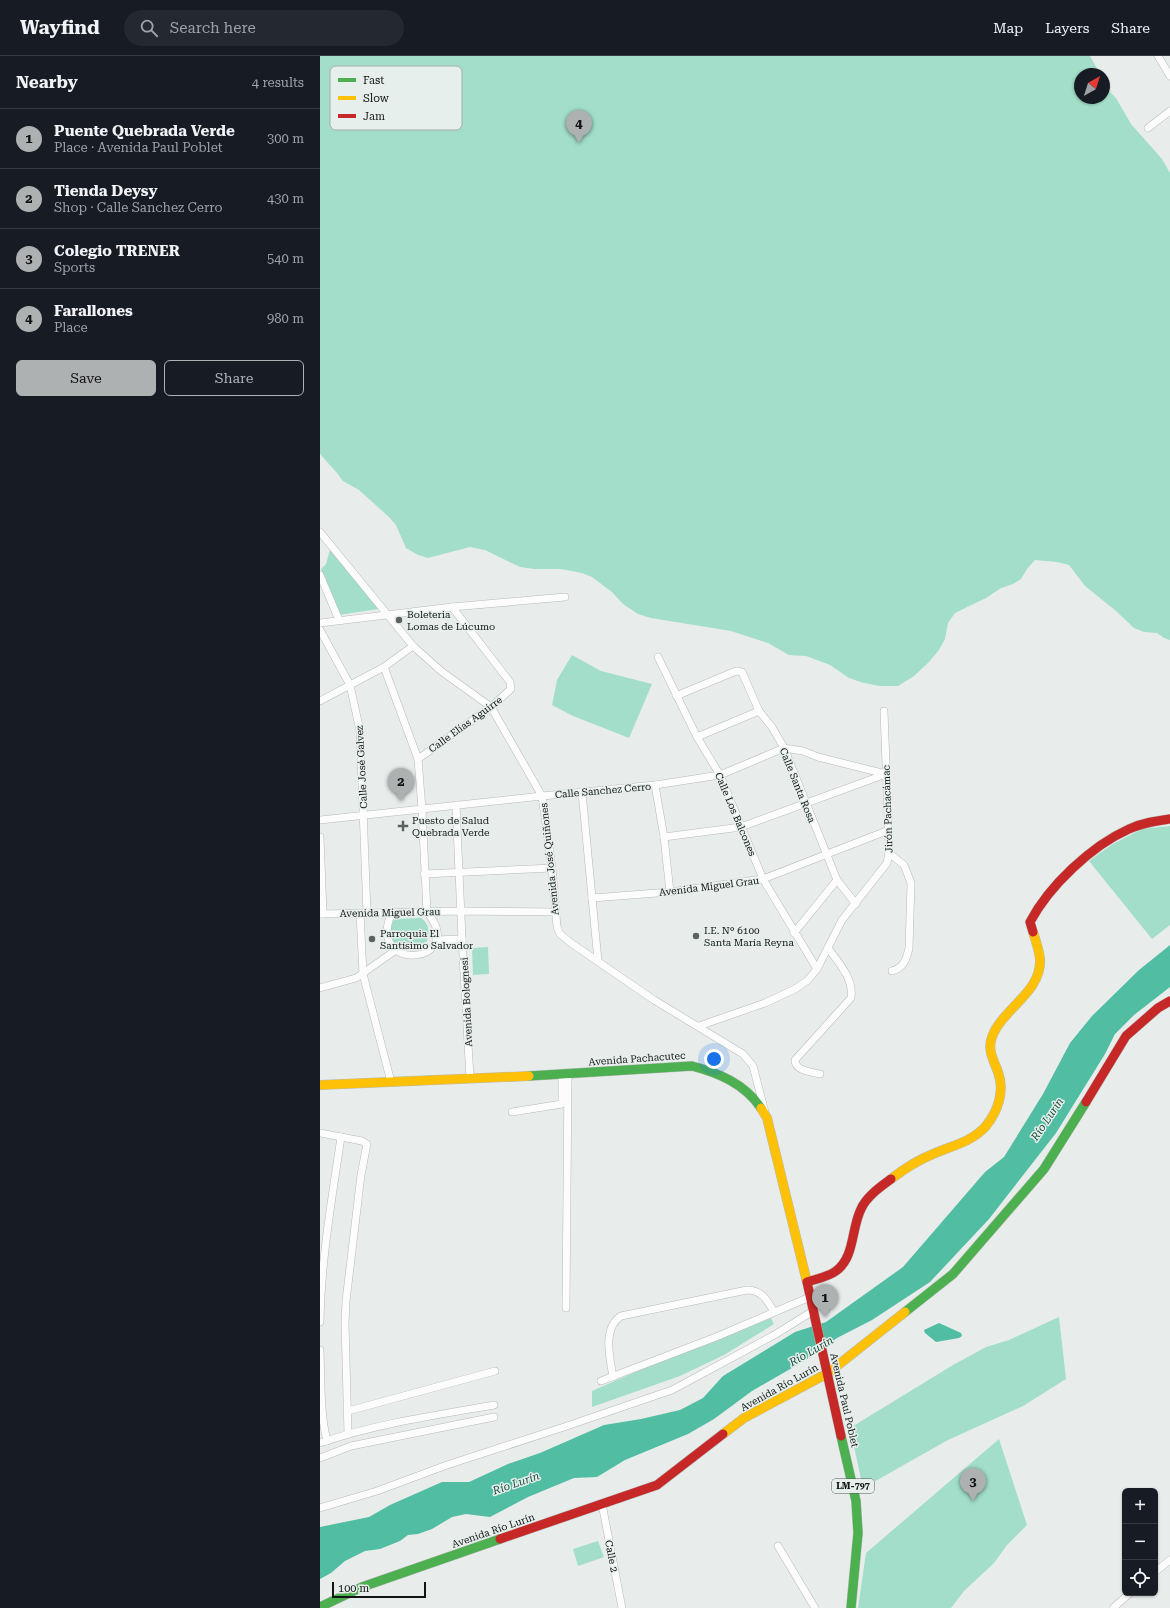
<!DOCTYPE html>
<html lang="en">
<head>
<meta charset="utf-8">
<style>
  :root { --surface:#171b24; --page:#242831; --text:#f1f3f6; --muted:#9ea1a6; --line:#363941; --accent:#aeb1b2 }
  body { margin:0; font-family:"Roboto Serif",serif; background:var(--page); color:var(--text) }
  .controls { position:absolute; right:12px; bottom:12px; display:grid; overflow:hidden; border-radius:6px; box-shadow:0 1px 3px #0004 }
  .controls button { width:36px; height:36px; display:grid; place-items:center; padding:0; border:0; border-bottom:1px solid var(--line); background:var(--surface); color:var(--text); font:20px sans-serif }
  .compass { position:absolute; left:754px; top:12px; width:36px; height:36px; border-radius:50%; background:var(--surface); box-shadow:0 1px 3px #0004; rotate:39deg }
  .scale { position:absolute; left:12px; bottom:10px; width:94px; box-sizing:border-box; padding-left:4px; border:2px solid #121514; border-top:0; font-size:11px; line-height:14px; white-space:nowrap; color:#121514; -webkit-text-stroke:3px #e6efeb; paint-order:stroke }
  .you { position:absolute; left:394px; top:1003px; width:14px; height:14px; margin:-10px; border:3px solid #fff; border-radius:50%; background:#1a73e8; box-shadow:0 0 0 6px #1a73e833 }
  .badge { display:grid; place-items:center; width:26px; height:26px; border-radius:50%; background:var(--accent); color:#111; font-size:13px; font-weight:700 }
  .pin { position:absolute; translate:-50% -33px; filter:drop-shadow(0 1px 2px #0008) }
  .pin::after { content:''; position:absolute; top:21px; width:14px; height:12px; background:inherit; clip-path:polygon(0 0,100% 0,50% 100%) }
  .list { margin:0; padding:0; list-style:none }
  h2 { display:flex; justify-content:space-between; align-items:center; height:52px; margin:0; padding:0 16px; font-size:17px }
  h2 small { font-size:13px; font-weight:400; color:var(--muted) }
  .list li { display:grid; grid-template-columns:26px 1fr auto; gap:12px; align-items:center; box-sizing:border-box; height:60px; padding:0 16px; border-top:1px solid var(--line) }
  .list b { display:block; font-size:15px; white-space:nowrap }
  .list p { margin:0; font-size:13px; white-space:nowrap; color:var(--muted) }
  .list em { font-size:13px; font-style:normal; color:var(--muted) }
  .actions { display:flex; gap:8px; padding:12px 16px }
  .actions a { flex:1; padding:9px 0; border:1px solid var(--accent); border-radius:6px; text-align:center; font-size:14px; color:var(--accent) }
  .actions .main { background:var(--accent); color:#111 }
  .icon { flex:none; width:22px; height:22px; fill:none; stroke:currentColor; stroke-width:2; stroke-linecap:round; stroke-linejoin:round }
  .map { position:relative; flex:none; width:850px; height:1552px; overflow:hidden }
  header { display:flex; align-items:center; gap:24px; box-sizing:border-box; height:56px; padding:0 20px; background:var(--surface); border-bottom:1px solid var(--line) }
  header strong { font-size:19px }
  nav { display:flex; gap:22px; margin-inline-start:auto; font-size:14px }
  .search { width:280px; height:36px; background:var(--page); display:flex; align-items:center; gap:10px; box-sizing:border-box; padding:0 14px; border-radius:22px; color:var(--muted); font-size:15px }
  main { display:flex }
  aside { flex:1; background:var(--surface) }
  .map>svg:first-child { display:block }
  .green { fill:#a2deca }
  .water { fill:#51bda3 }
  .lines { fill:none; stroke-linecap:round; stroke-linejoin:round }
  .street-casing { stroke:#b6bab8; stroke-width:8 }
  .fast-casing { stroke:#b6bab8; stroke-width:10 }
  .slow-casing { stroke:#b6bab8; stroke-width:10 }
  .jam-casing { stroke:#b6bab8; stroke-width:10 }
  .street { stroke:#fcfcfc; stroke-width:7 }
  .fast { stroke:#4caf50; stroke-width:9 }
  .slow { stroke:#ffc107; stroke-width:9 }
  .jam { stroke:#c62828; stroke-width:9 }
  .poi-dot { fill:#5d615f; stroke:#e6efeb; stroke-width:1.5 }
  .labels { text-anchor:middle; stroke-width:3; stroke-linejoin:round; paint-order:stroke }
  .shield { fill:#e6efeb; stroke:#525654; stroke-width:1 }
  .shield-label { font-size:9px; font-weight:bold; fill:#121514 }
  .poi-label { font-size:10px; fill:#121514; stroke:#e6efeb; text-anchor:start }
  .street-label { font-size:10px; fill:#121514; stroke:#e6efeb }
  .water-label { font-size:11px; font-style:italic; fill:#164c3c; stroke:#e6efeb }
  .key { fill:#e6efeb; stroke:#a6aeaa; stroke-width:1 }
  .key-label { font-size:11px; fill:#121514 }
</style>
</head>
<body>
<header>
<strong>Wayfind</strong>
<div class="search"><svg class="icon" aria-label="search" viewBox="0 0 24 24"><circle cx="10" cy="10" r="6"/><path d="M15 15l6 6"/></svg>Search here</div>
<nav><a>Map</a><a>Layers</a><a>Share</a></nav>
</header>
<main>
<aside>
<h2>Nearby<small>4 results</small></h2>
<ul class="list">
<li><span class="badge">1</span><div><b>Puente Quebrada Verde</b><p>Place · Avenida Paul Poblet</p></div><em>300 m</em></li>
<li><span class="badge">2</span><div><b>Tienda Deysy</b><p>Shop · Calle Sanchez Cerro</p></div><em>430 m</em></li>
<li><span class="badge">3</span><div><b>Colegio TRENER</b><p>Sports</p></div><em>540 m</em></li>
<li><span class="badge">4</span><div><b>Farallones</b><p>Place</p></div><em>980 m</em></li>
</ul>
<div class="actions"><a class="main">Save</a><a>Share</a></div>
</aside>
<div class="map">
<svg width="850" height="1552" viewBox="0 0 850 1552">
  <rect width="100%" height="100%" fill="#e8edeb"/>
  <g class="green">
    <polygon points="0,0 770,0 780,18 760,18 760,42 784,42 784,30 796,42 811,68 842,103 850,117 850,584 844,582 837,577 824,576 814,572 796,555 765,530 749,509 737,506 715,504 707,513 701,523 693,528 681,532 666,542 635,557 628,567 625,583 619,594 609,606 594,620 578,630 560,630 544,627 529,622 510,609 486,600 469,599 448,587 411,575 331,562 318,558 303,548 292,536 272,521 262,517 241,513 214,513 200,511 165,494 150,491 108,502 98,499 86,492 76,469 69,461 39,434 23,425 17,417 0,398"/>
    <polygon points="10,494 58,552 58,553 19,559 1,513 6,508"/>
    <polygon points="252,599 281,615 332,628 309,682 253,660 232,649 237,624"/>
    <polygon points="850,770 850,869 832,883 769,805 793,788 822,773"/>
    <path d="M101,862C109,868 110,876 107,885L94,894L85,893L73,887L70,872L74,863Z"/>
    <polygon points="168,891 169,918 153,919 152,892"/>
    <polygon points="739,1261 746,1323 703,1350 628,1384 543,1432 530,1372 633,1309 666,1291 689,1284"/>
    <polygon points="451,1262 454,1268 404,1299 360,1320 272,1351 272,1335 345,1303"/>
    <polygon points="679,1383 707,1469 687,1489 674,1507 644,1535 631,1552 538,1552 546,1497"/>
    <polygon points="278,1485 284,1501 258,1510 253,1493"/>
  </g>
  <g class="water">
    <polygon points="850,889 850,931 814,959 795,978 785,998 736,1077 669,1163 610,1226 552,1264 517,1282 484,1305 432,1335 394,1363 368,1378 305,1404 277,1421 254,1422 208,1441 170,1461 146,1458 132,1461 112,1473 98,1478 88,1479 80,1485 60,1493 45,1495 25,1505 11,1517 0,1523 0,1471 49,1461 70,1449 122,1426 149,1426 188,1408 220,1397 284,1369 321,1363 360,1354 383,1342 403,1320 475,1276 506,1266 583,1211 665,1116 684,1101 723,1038 750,987 772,960 819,914"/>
    <polygon points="619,1267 641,1277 642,1280 639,1282 616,1286 605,1277 604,1274"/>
  </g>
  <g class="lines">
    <defs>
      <g id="street">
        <polyline points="838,0 850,20"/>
        <polyline points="828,72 850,55"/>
        <polyline points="0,476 93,590 121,615 171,651 222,740 232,812 237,871 240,878 251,887 334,944 423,998 433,1010 445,1056"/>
        <polyline points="0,519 19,564"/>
        <polyline points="0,567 132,551 245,541"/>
        <polyline points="0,574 30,629 40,675 47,857"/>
        <polyline points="338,601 377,681 400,719 443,823 497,913"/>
        <path d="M64,611L98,703L102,753L107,856C150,908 44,919 72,856"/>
        <polyline points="356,640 416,615 422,616 439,655 452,671 464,692 517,824 536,848"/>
        <polyline points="0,645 64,611 93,590"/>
        <polyline points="377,681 439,655"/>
        <polyline points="98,703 171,651 191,633 190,626 132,551"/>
        <polyline points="335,729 344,781 350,836"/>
        <polyline points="262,736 278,905"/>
        <polyline points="136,749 142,883 150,1022"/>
        <polyline points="0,764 222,740 335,729 400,719 464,692 483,695 498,701 566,718"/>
        <polyline points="0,781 3,858"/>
        <polyline points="344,781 421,771 566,718"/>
        <path d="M569,797L584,809L591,827L589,892C587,902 584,912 572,915"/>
        <polyline points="104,818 232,812"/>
        <polyline points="272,842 350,836 443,823 569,774"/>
        <polyline points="40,857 43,918 71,1026"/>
        <polyline points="0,858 141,855 235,856"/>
        <polyline points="474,877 517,824"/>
        <polyline points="116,884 142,883"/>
        <polyline points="0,932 36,922 76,894"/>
        <polyline points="379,970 445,947 475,933 488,924 497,913 522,864 567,807 569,797 569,788 564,655"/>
        <path d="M500,1018C491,1016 475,1015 475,1004L531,942C534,923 519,907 508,892"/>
        <polyline points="192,1056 242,1048 242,1018"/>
        <polyline points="0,1077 42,1085 47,1088 41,1119 26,1245 25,1267 28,1378"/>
        <polyline points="246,1252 248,1018"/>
        <path d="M0,1266C1,1204 12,1142 21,1081"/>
        <path d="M0,1294C1,1323 0,1357 7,1385"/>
        <path d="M293,1321C290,1303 282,1272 301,1260L427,1234C442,1234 447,1244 454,1256"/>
        <polyline points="281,1325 396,1281 490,1241"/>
        <polyline points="28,1355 175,1315"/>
        <path d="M0,1387C55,1368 116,1359 174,1349"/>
        <polyline points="0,1402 31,1390 174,1361"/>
        <polyline points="282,1448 302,1552"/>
        <polyline points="0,1452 57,1435 127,1409 244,1371 352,1334 456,1278 493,1255"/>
        <polyline points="458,1490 495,1552"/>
        <polyline points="835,1516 850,1504"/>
        <polyline points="793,1552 810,1537"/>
      </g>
      <g id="fast">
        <path d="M209,1020L372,1010C399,1017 425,1028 441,1052"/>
        <polyline points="585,1256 633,1218 724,1113 766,1046"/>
        <polyline points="521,1380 536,1445 538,1477 531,1552"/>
        <polyline points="0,1551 42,1531 180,1483"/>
      </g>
      <g id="slow">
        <polyline points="0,1029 209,1020"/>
        <polyline points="441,1052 447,1062 487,1226"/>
        <path d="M571,1123C584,1113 598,1104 613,1098C631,1090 652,1086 666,1070C678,1055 685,1035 678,1016C674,1005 667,994 672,981C682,953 722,936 720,903C719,894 716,885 713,876"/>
        <polyline points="403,1378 424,1362 508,1317 585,1256"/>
      </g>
      <g id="jam">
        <path d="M713,876L710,866C729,830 771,790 809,773C822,767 836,765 850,763"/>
        <polyline points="766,1046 806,980 838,952 850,945"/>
        <path d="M521,1380L487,1226C496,1223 508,1221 516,1215C535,1201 531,1173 541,1153C546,1141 560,1131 571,1123"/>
        <polyline points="180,1483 337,1429 403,1378"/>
      </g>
    </defs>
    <use href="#street" class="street-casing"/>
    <use href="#fast" class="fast-casing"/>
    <use href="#slow" class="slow-casing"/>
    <use href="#jam" class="jam-casing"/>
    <use href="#street" class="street"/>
    <use href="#fast" class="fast"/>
    <use href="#slow" class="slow"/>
    <use href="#jam" class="jam"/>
  </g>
  <g class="poi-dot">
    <circle cx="79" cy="564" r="4"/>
    <path d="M81 764h4v4h4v4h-4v4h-4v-4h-4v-4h4z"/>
    <circle cx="376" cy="880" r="4"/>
    <circle cx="52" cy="883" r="4"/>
  </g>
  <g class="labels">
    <rect class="shield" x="512" y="1423" width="42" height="14" rx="3"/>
    <g class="shield-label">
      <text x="533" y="1433">LM-797</text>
    </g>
    <g class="poi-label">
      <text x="87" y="562">Boleteria<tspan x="87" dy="12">Lomas de Lúcumo</tspan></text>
      <text x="92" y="768">Puesto de Salud<tspan x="92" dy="12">Quebrada Verde</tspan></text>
      <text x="384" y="878">I.E. N° 6100<tspan x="384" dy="12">Santa María Reyna</tspan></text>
      <text x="60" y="881">Parroquia El<tspan x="60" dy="12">Santísimo Salvador</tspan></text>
    </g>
    <g class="street-label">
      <text transform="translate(145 668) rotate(-36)" y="4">Calle Elías Aguirre</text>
      <text transform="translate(41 711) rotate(-93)" y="4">Calle José Galvez</text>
      <text transform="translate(478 729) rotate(68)" y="4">Calle Santa Rosa</text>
      <text transform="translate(283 734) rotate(-5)" y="4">Calle Sanchez Cerro</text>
      <text transform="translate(567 753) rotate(-92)" y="4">Jirón Pachacámac</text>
      <text transform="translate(416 758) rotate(67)" y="4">Calle Los Balcones</text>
      <text transform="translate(229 803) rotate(-96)" y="4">Avenida José Quiñones</text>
      <text transform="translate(389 830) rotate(-7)" y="4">Avenida Miguel Grau</text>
      <text transform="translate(70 856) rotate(-1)" y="4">Avenida Miguel Grau</text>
      <text transform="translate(146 946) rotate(-93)" y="4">Avenida Bolognesi</text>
      <text transform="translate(317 1002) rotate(-4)" y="4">Avenida Pachacutec</text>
      <text transform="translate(459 1331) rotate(-29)" y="4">Avenida Río Lurín</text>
      <text transform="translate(525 1344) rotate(77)" y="4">Avenida Paul Poblet</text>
      <text transform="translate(173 1474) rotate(-19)" y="4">Avenida Río Lurín</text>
      <text transform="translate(292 1500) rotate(79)" y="4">Calle 2</text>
    </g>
    <g class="water-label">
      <text transform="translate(727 1063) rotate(-56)" y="4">Río Lurín</text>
      <text transform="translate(491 1295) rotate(-30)" y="4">Río Lurín</text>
      <text transform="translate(196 1427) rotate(-19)" y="4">Río Lurín</text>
    </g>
  </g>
  <rect x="10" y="10" width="132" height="64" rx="6" class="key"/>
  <rect x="18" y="22" width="18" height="4" fill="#4caf50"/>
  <rect x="18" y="40" width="18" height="4" fill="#ffc107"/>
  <rect x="18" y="58" width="18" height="4" fill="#c62828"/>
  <g class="key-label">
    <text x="43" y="28">Fast</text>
    <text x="43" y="46">Slow</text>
    <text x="43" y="64">Jam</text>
  </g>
</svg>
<div class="controls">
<button>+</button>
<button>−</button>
<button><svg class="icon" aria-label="locate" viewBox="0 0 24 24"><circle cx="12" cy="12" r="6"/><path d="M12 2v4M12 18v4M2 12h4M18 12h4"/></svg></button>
</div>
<svg class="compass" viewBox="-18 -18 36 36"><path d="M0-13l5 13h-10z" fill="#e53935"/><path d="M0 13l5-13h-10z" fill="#9ea1a6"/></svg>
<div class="scale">100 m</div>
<div class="you"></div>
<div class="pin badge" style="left:505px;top:1261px">1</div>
<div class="pin badge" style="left:81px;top:745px">2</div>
<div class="pin badge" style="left:653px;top:1445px">3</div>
<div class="pin badge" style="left:259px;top:87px">4</div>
</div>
</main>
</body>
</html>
